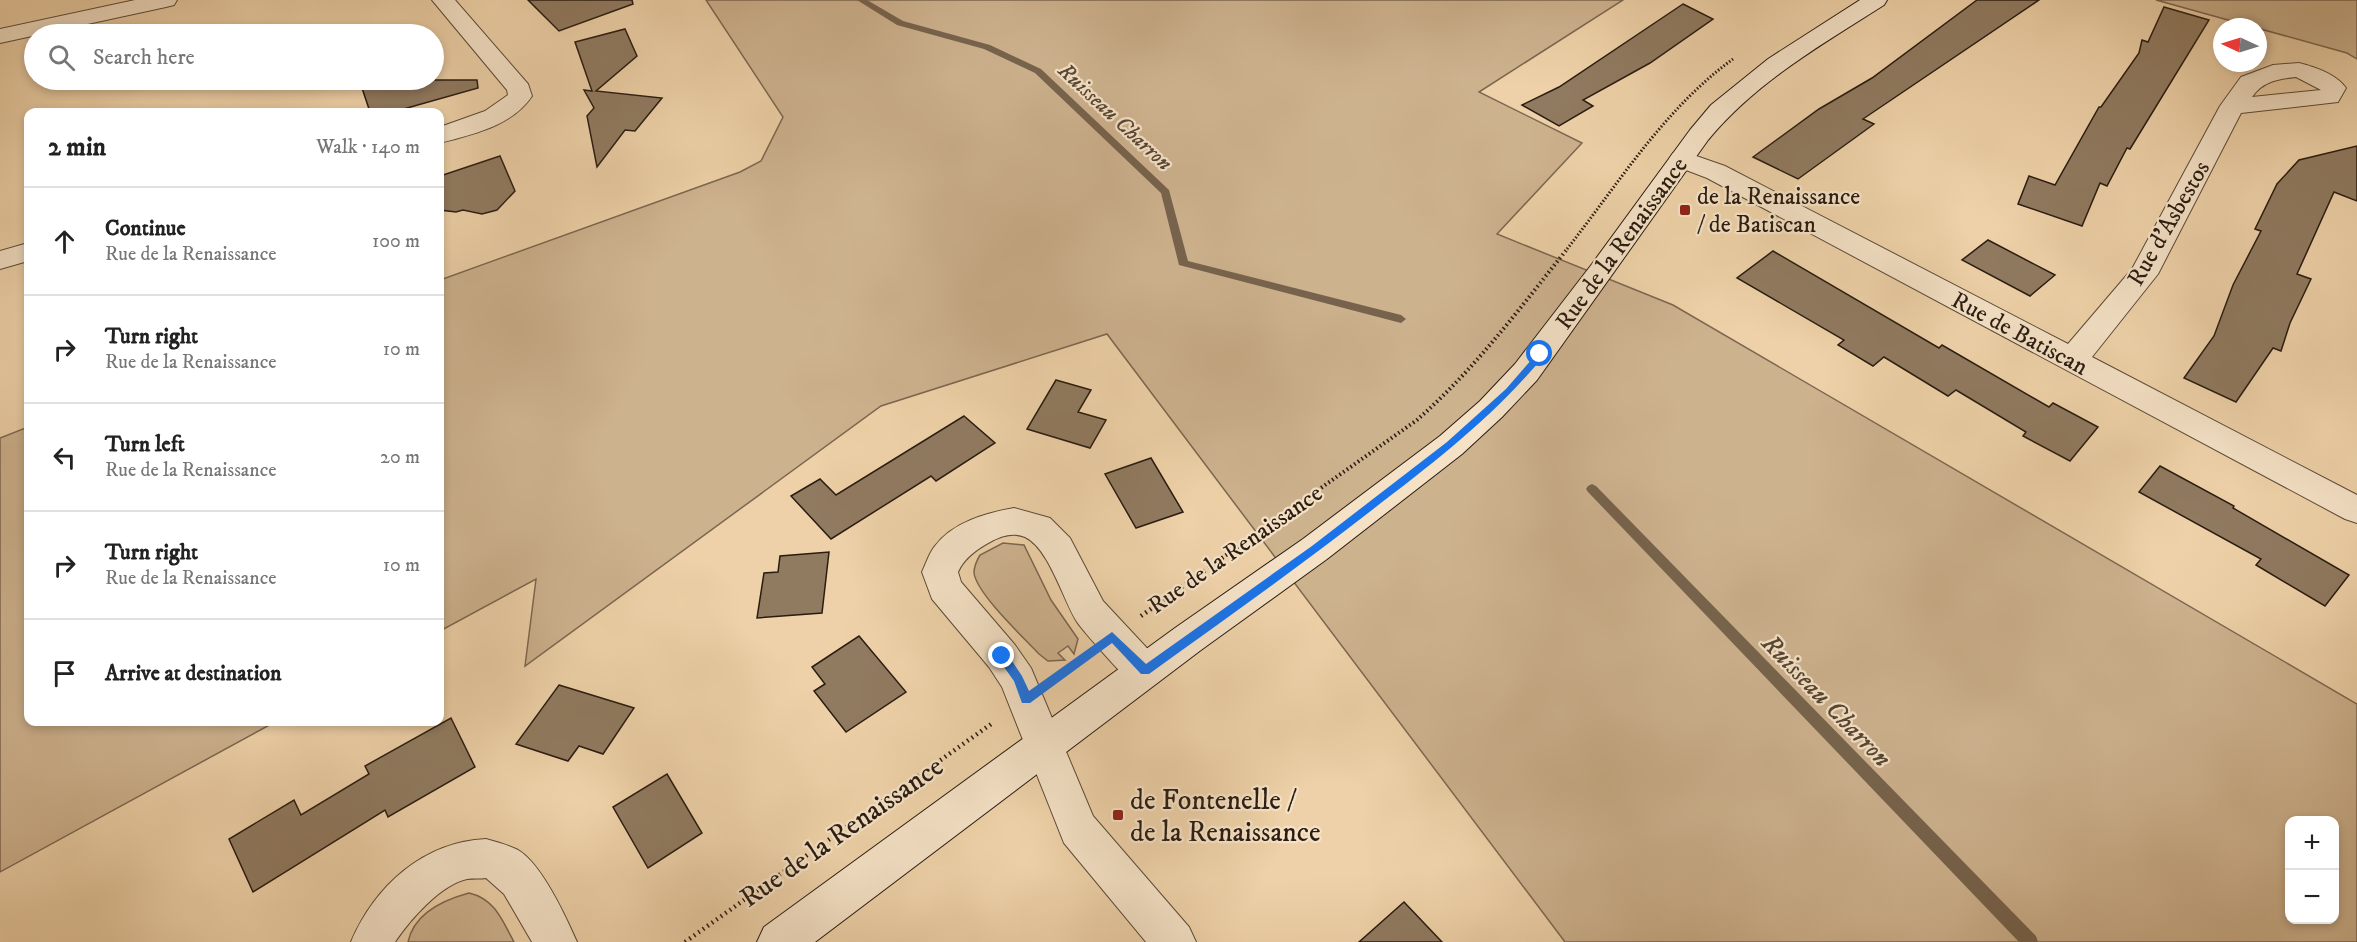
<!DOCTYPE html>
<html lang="en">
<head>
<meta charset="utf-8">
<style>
  :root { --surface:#fff; --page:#f2f2f2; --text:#222; --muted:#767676; --line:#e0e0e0 }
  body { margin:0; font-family:"IM FELL DW Pica",serif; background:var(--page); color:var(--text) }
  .controls { position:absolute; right:18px; bottom:18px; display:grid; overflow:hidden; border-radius:12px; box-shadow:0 3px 9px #0003 }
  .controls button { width:54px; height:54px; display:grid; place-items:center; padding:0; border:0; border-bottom:2px solid var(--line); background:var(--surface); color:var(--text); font:30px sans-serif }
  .compass { position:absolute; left:2213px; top:18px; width:54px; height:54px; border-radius:50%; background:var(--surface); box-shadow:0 3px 9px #0003; rotate:274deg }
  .stop { position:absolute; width:18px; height:18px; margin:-14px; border:4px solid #1a73e8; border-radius:50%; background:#fff }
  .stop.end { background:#1a73e8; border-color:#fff; box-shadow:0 2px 6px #0008 }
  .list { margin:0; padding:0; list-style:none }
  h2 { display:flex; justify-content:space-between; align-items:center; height:78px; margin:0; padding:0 24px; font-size:26px }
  h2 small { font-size:20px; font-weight:400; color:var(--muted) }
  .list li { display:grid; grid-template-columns:39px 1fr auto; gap:18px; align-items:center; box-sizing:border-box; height:108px; padding:0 24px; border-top:2px solid var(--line) }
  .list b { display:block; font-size:22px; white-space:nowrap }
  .list p { margin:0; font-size:20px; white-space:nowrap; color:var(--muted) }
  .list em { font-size:20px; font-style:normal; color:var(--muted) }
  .icon { flex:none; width:33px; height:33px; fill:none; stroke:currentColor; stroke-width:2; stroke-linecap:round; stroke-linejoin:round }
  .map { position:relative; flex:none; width:2357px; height:942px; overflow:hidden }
  .search { position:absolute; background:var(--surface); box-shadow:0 3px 9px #0003; left:24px; top:24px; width:420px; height:66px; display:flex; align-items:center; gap:15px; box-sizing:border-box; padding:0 21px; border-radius:33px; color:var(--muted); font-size:22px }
  .panel { position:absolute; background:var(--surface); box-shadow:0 3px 9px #0003; left:24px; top:108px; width:420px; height:618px; border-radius:12px }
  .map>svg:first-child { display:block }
  .green { fill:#cdb28e; stroke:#7c6750; stroke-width:1.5; fill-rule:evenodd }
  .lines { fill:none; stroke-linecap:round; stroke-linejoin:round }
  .stream { fill:#77634d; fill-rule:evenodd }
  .building { fill:#907a60; stroke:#2a1c11; stroke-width:1.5 }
  .street-casing { stroke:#5b4937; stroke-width:2 }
  .secondary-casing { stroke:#2a1c11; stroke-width:2 }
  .path-far2 { stroke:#2a1c11; stroke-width:3; stroke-dasharray:1.5 2; stroke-linecap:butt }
  .path-far1 { stroke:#2a1c11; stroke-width:4; stroke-dasharray:1.5 3; stroke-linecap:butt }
  .path { stroke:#2a1c11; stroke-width:4.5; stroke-dasharray:1.5 4; stroke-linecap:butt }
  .street { fill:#f4e1c6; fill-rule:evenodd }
  .secondary { fill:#f4e1c6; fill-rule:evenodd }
  .route { fill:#1a73e8 }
  .poi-dot { fill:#8f2418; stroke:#f4e1c6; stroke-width:2 }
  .labels { text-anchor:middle; stroke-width:4.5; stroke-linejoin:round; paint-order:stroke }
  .far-water-label { font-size:22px; font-style:italic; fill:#574634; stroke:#f4e1c6 }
  .poi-label { font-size:24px; fill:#2a1c11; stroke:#f4e1c6; text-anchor:start }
  .street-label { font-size:24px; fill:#2a1c11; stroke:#f4e1c6 }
  .water-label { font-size:26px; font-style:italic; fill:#574634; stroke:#f4e1c6 }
  .near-poi-label { font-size:28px; fill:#2a1c11; stroke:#f4e1c6; text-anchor:start }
  .near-street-label { font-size:28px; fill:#2a1c11; stroke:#f4e1c6 }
</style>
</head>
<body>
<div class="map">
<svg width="2357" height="942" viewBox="0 0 2357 942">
  <rect width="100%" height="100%" fill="#eed1a8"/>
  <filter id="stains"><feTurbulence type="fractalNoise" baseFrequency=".00333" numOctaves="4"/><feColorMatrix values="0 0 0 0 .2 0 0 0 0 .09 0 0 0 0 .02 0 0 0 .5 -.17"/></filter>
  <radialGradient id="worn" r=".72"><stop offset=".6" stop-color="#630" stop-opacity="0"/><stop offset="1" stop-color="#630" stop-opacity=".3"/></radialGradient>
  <g class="green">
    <path d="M706,0H1623L1479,92L1582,143L1497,234L1673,305L2357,704V942H1565L1107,334L881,406L525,666L536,579L440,631V280L740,172L761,161L783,117ZM2290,820H2334V920H2290Z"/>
    <polygon points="2156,0 2357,0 2357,59 2347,53"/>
    <polygon points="28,427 28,722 275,722 0,872 0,438"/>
    <path d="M1003,543L1024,545L1051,600L1078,639L1074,654L1068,646L1058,653L1065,660L1048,661L1039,654C1023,637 977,594 974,573C974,566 977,560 980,555Z"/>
    <path d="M469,893C495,899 502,920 514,942H408C414,913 443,900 469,893Z"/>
  </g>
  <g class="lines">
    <g class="stream">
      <polygon points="857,0 867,0 903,21 990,45 1041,69 1169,190 1188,261 1401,315 1406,319 1401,323 1179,265 1161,193 1035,73 984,49 897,25"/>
      <polygon points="1592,484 1596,486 2036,936 2038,942 2019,942 1588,492 1586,489 1588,486"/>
    </g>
  </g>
  <g class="building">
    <polygon points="528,0 632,0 633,4 559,31"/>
    <polygon points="1977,0 2039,0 1863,119 1874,124 1798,179 1753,157 1819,109 1872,78"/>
    <polygon points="1683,4 1713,19 1650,63 1583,100 1593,106 1559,126 1522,105 1559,87"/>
    <polygon points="2164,7 2209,20 2130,149 2127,148 2107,186 2100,183 2082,226 2018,204 2029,176 2055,185 2099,107 2101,107 2139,53 2142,40 2148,42"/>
    <polygon points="625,29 637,56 596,91 662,98 635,131 625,130 597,167 587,116 594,108 584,90 592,91 575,42"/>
    <polygon points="393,80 477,80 478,88 393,112 370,112 362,88"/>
    <polygon points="2357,146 2357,201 2334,192 2297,274 2311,279 2290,323 2281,351 2273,348 2236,402 2184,378 2214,336 2233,285 2261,231 2255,229 2277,184 2299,160"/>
    <polygon points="500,156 515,191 497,210 482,214 463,210 456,212 440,210 440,176"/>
    <polygon points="1988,240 2055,275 2030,296 1962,260"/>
    <polygon points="1773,251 1939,348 1942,345 2049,407 2053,403 2098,427 2070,461 2023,436 2026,432 1956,390 1948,396 1884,357 1873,366 1838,345 1844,340 1737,278"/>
    <polygon points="1056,380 1091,390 1078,412 1106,420 1090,448 1027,429"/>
    <polygon points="964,416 995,443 936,481 931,476 831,539 791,496 820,479 836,495"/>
    <polygon points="1151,458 1183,512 1136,528 1105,474"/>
    <polygon points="2160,466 2234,506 2233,508 2349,575 2325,606 2256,565 2261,559 2139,492"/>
    <polygon points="829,552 822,613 757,618 764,573 778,572 780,556"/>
    <polygon points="859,636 906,692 846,732 814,691 825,684 812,667"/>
    <polygon points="559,685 634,708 603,754 579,746 568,761 516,744"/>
    <polygon points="451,718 475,767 388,817 385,810 253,892 229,839 294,800 301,815 369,774 365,766"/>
    <polygon points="667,774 702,833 648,868 613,807"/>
    <polygon points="1404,902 1442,942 1359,942"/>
  </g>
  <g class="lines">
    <defs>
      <g id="street">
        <polygon points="135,0 177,0 174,5 166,7 0,43 0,29"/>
        <path d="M432,0H455L528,84L532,96C512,126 473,134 440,143V127L485,111L508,95L507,90Z"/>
        <path d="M2299,63C2315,67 2336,74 2346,88L2338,102L2241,113L2158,274L2092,357L2357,495V523L2345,519L1707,178L1673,165L1669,159L1673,153L1682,151L1725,166L2068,344L2132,269L2220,106L2241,77L2273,65ZM2296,77L2321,90L2252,97C2263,81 2278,79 2296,77Z"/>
        <polygon points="28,243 28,261 0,269 0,251"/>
        <path d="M1014,508L1050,518L1070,538L1103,601L1158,660L1164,671L1158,682C1149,686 1142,688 1132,683C1125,678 1083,631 1077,622C1063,600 1049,548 1025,537C1013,532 1001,536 990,542C977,549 964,558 958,572L961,582L1015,645L1031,668L1093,816L1189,927L1196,942H1146L1064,843L1002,687L989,667L932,599L922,572C926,564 929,553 935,546C953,522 986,513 1014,508Z"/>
        <path d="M486,839C497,842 508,845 518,850C542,864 566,917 577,942H532L504,894L486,878C480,879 473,878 467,879C440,885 410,920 395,942H351C375,886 423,842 486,839Z"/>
      </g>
      <path id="secondary" d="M1860,0H1887L1884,5C1821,45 1756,82 1708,140L1537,380L1502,417L1462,454L1327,559L1201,650L815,942H757L764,927L1175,628L1303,539L1440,436L1480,401L1515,364L1592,264L1690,130L1711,105L1768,59Z"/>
    </defs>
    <use href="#street" class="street-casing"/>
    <use href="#secondary" class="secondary-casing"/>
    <path class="path-far2" d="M1567,249C1619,183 1664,109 1733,59"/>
    <path class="path-far1" d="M1222,558L1417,420C1475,369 1520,308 1568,248"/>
    <g class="path">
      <polyline points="1141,616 1224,557"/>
      <polyline points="1056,677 1082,659"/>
      <polyline points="685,942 994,722"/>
    </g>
    <use href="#street" class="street"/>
    <use href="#secondary" class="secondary"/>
  </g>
  <path class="route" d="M1540,350L1544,351V356C1492,418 1436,461 1372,510C1299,567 1224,620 1149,674H1141L1112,643L1030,703H1022L1014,681L996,656L998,652H1006L1022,676L1029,691L1112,632L1146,664L1312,546L1447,442L1506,389Z"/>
  <g class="poi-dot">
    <rect x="1679" y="204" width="12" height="12" rx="3"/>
    <rect x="1112" y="809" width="12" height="12" rx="3"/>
  </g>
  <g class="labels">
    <g class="far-water-label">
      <text transform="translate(1116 116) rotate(43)" y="8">Ruisseau Charron</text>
    </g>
    <g class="poi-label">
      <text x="1697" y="204">de la Renaissance<tspan x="1697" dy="28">/ de Batiscan</tspan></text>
    </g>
    <g class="street-label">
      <text transform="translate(2168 223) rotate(-60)" y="8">Rue d'Asbestos</text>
      <text transform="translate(1621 243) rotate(-54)" y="8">Rue de la Renaissance</text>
      <text transform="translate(2020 333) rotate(28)" y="8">Rue de Batiscan</text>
      <text transform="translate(1235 549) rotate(-35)" y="8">Rue de la Renaissance</text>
    </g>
    <g class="water-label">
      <text transform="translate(1827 700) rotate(46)" y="9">Ruisseau Charron</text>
    </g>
    <g class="near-poi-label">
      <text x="1130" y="809">de Fontenelle /<tspan x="1130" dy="32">de la Renaissance</tspan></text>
    </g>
    <g class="near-street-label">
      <text transform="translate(841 831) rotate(-35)" y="10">Rue de la Renaissance</text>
    </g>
  </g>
  <rect width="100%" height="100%" filter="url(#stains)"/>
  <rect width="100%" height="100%" fill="url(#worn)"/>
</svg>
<div class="controls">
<button>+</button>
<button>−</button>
</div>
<svg class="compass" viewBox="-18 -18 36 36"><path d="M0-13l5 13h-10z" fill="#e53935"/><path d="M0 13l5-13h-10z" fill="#767676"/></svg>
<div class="stop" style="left:1540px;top:354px"></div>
<div class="stop end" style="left:1002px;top:656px"></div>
<div class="search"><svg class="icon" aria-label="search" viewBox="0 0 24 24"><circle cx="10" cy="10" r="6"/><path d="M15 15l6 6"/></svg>Search here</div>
<section class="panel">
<h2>2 min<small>Walk · 140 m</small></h2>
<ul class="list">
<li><svg class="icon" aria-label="ahead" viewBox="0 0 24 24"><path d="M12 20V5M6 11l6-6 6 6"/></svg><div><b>Continue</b><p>Rue de la Renaissance</p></div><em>100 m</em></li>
<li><svg class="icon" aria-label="right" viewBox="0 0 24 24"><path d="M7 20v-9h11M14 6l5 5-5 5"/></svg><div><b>Turn right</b><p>Rue de la Renaissance</p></div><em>10 m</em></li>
<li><svg class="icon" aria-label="left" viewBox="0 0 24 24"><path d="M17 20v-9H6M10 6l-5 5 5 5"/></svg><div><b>Turn left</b><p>Rue de la Renaissance</p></div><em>20 m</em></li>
<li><svg class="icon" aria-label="right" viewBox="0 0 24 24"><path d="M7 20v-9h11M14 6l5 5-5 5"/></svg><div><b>Turn right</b><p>Rue de la Renaissance</p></div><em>10 m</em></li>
<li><svg class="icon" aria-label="arrive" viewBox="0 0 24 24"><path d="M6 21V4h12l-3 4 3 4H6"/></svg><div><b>Arrive at destination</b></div></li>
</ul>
</section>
</div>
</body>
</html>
